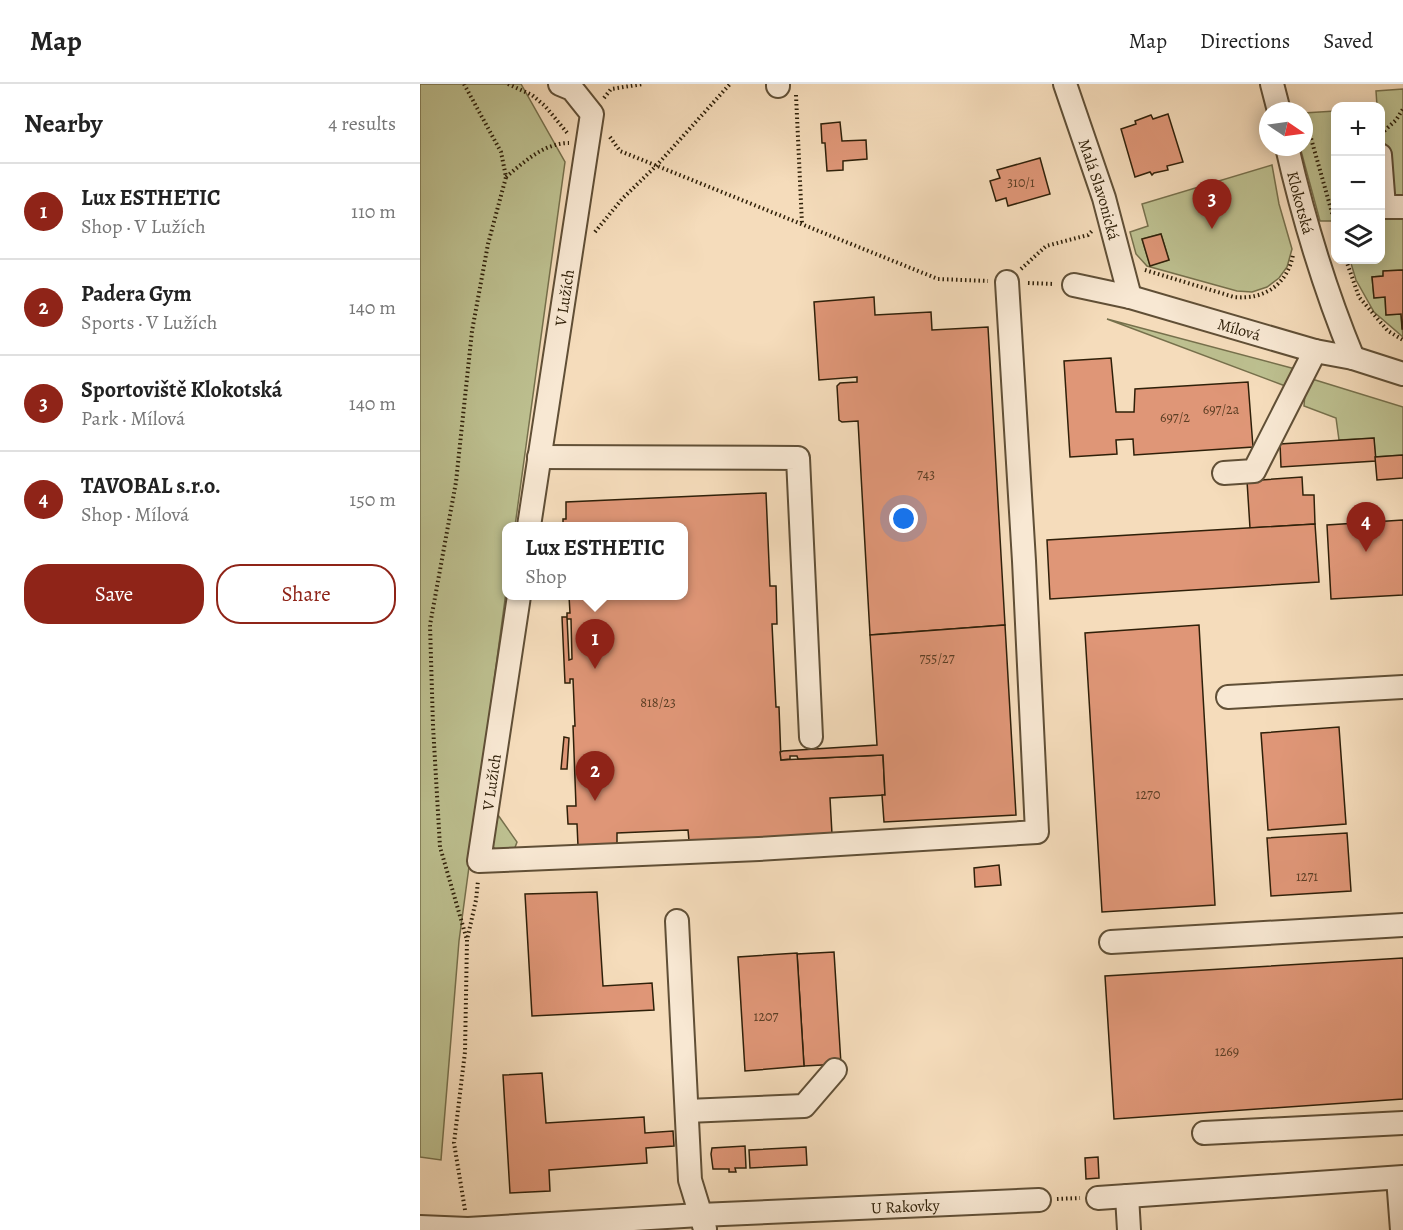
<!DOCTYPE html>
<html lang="en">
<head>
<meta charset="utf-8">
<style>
  :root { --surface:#fff; --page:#f6f6f6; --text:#222; --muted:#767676; --line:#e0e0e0; --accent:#8f2418 }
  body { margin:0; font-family:Alegreya,serif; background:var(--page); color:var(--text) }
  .controls { position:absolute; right:18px; top:18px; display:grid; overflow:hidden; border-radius:12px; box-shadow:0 3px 15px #0003 }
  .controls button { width:54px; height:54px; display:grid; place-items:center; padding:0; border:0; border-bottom:2px solid var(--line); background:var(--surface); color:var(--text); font:30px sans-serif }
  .compass { position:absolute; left:839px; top:18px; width:54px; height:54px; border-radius:50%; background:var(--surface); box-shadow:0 3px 15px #0003; rotate:103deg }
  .you { position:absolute; left:484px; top:435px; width:21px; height:21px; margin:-15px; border:4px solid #fff; border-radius:50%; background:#1a73e8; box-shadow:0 0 0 9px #1a73e833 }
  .badge { display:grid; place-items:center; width:39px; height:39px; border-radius:50%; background:var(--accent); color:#fff; font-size:20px; font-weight:700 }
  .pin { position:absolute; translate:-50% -50px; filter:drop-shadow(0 2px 3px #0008) }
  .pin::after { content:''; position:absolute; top:32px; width:21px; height:18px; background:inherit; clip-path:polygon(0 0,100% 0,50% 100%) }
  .popup { position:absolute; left:82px; top:438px; width:186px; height:78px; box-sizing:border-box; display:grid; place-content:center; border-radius:12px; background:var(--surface); filter:drop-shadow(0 2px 4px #0005); font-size:20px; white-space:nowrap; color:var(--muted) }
  .popup b { font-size:22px; color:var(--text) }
  .popup::after { content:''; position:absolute; left:50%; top:100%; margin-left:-12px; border:12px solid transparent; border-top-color:var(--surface) }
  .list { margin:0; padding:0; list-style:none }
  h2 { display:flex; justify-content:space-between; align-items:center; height:78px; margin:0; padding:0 24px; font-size:26px }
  h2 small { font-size:20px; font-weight:400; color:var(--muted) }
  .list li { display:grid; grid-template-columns:39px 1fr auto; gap:18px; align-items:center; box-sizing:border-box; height:96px; padding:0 24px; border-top:2px solid var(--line) }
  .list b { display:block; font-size:22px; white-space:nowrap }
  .list p { margin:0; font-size:20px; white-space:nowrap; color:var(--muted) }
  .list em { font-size:20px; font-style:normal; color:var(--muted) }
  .actions { display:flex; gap:12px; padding:18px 24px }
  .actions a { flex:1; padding:14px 0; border:2px solid var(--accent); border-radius:24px; text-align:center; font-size:21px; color:var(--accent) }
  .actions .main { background:var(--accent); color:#fff }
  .icon { flex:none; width:33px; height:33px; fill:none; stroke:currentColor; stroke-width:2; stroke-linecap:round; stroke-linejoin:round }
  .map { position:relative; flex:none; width:983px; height:1146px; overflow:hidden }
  header { display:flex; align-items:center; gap:36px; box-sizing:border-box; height:84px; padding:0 30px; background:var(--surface); border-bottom:2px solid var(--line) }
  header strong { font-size:28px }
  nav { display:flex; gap:33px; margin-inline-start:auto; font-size:21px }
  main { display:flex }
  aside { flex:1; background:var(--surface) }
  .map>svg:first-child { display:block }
  .green { fill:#bdc090; stroke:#76704c; stroke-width:1.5; fill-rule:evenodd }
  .building { fill:#df9677; stroke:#2f2009; stroke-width:1.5 }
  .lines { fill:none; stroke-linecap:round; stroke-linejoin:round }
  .minor-casing { stroke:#604f36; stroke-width:26 }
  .path { stroke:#2f2009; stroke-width:4; stroke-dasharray:1.5 3; stroke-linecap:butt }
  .minor { stroke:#f8e8d3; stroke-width:22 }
  .labels { text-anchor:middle; stroke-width:5; stroke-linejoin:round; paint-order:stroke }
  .number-label { font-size:14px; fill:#5b3e24 }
  .street-label { font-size:16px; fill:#2f2009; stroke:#f8e8d3 }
</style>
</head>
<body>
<header>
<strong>Map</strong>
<nav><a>Map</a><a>Directions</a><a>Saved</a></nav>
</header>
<main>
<aside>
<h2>Nearby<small>4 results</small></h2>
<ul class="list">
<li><span class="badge">1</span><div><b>Lux ESTHETIC</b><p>Shop · V Lužích</p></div><em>110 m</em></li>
<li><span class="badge">2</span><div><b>Padera Gym</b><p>Sports · V Lužích</p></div><em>140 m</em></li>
<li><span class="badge">3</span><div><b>Sportoviště Klokotská</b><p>Park · Mílová</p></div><em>140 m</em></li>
<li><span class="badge">4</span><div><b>TAVOBAL s.r.o.</b><p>Shop · Mílová</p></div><em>150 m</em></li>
</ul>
<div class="actions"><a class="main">Save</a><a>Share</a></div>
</aside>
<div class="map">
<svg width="983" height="1146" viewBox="0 0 983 1146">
  <rect width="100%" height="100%" fill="#f5dcbb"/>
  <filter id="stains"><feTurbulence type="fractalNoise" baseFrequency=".00333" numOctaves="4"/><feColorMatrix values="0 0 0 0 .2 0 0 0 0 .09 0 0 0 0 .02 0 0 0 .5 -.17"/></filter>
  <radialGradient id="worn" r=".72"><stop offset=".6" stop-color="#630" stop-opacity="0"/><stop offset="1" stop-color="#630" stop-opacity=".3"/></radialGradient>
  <g class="green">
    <polygon points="0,0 101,0 145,78 95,442 86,442 86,508 39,857 21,1076 0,1073"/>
    <polygon points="983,5 983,186 964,187 963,192 952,193 954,214 965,213 966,231 981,230 983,253 954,228 936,196 930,176 960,176 960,22 957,22 956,7"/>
    <polygon points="915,27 915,137 900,137 880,63 884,63 884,29"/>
    <path d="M852,81L859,120L872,165L867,183L859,194L847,203L832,208L817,207L727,182L716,170L710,148L728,142L722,120ZM741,150L749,176L730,181L722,155Z"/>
    <polygon points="687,235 879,286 868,303"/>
    <polygon points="892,295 983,323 983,371 955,373 954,354 919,356 916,334 884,322 885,309"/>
    <polygon points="78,731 97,758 94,766 79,768 72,762"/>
  </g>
  <g class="building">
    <polygon points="748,30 763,78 747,82 748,86 734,89 732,91 730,88 715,93 701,45 716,40 715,37 731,31 733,35"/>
    <polygon points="420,38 422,57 446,56 447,75 423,77 423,86 407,87 405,59 402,59 401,40"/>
    <polygon points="620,74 630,110 588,122 586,114 576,117 570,97 580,94 577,86"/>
    <polygon points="741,150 749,176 730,182 722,155"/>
    <polygon points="983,186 983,245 982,245 981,230 966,231 965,213 954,214 952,193 963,192 963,187"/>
    <polygon points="454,213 455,231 511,228 512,246 568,243 585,541 450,551 438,337 422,338 419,336 417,302 420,299 437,298 437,293 399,296 394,218"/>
    <polygon points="691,274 696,328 714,328 715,305 828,298 833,363 714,371 713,355 696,356 697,370 650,373 644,277"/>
    <polygon points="954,354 956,377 861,383 860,360"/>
    <polygon points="983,371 983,394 957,396 955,373"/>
    <polygon points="882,393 883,411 894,411 895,440 830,444 827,397"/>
    <polygon points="346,409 350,502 356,502 357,540 352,540 356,623 359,623 361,676 463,671 465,711 410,714 412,750 269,757 268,746 197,749 197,760 158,762 157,740 148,740 147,722 156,722 153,642 155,642 153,595 150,595 150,599 145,599 142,533 147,533 149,576 152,575 151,535 147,535 147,529 150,529 149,512 264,512 264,442 147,442 147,441 143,441 143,435 146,435 146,418"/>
    <polygon points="983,436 983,511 911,515 907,441"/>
    <polygon points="895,440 899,498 630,515 627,456"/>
    <polygon points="585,541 596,731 464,738 462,711 465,711 463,671 378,675 377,672 370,672 370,675 361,676 360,668 363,667 457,661 450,551"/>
    <polygon points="779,541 795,821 682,828 665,549"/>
    <polygon points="919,643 926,740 848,746 841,649"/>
    <polygon points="144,653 149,654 147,685 141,685"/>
    <polygon points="927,749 931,807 851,812 847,754"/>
    <polygon points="579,781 581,801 555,803 554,784"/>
    <polygon points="177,808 183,902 232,899 234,926 112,932 105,810"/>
    <polygon points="414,868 421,980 384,982 377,870"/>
    <polygon points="377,869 384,982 325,987 318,873"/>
    <polygon points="983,874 983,1015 694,1035 685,892"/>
    <polygon points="122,989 126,1039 224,1033 225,1049 253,1047 254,1062 226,1064 227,1079 129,1086 130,1107 90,1109 83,991"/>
    <polygon points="325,1062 326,1084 315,1084 316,1088 309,1088 309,1085 293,1085 291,1070 292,1064"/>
    <polygon points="386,1063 387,1081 330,1084 329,1066"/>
    <polygon points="678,1073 679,1094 666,1095 665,1074"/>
  </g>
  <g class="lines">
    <defs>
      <g id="minor">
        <polyline points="358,0 358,2"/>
        <path id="s1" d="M645,0L684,114L710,213"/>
        <polyline points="852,0 859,27"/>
        <path id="s2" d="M867,63C884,137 904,204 933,274"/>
        <polyline points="960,71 964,123 983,123"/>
        <path id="s3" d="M654,201L710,213L895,267L933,274L983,290"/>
        <polyline points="119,373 378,374 391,653"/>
        <polyline points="804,389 834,387 895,267"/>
        <path id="s4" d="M109,442L172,30L152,5L140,0"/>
        <polyline points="99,512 59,777 339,765 617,748 604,477 587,198"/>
        <polyline points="808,613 983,603"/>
        <polyline points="257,837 270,1096 285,1145"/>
        <polyline points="691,858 983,841"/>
        <polyline points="267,1027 384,1022 415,986"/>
        <polyline points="784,1049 983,1039"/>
        <polyline points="978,1094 982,1146"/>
        <polyline points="707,1112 709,1146"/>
        <polyline points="678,1114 983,1093"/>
        <path id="s5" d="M0,1143L48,1145L280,1131L619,1116"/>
      </g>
    </defs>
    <use href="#minor" class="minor-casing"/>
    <g class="path">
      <polyline points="44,0 81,68 86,93 68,160 52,247 36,398 10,541 13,642 20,763 47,856"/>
      <polyline points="88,0 112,11 125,22 149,51"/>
      <polyline points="376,11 382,140"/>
      <polyline points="184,14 191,5 223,0"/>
      <polyline points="885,33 916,143"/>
      <polyline points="961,50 976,36 983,25"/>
      <polyline points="190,53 200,67 518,195 568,197"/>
      <path d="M86,93C104,78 124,59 149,59"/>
      <polyline points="175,148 202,115 237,81 310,0"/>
      <polyline points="926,176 939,213 968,247 983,256"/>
      <polyline points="601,185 626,162 668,151 672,147"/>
      <path d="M725,186L814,213C844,216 867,201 873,171"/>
      <polyline points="608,199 634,200"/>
      <polyline points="637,1115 660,1114"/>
      <polyline points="45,1126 34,1059 45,968 47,856 56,816 58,797"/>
    </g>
    <use href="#minor" class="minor"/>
  </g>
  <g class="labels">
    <g class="number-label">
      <text x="601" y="103">310/1</text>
      <text x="801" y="330">697/2a</text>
      <text x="755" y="338">697/2</text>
      <text x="506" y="395">743</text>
      <text x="517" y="579">755/27</text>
      <text x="238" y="623">818/23</text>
      <text x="728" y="715">1270</text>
      <text x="887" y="797">1271</text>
      <text x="346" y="937">1207</text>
      <text x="807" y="972">1269</text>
    </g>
    <g class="street-label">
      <text dy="6" stroke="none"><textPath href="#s1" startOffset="111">Malá Slavonická</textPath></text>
      <text dy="6" stroke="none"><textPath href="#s2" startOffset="57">Klokotská</textPath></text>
      <text dy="6" stroke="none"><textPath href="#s4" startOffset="231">V Lužích</textPath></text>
      <text dy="6" stroke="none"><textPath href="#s3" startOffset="171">Mílová</textPath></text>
      <text transform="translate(71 698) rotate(-82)" y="6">V Lužích</text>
      <text dy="6" stroke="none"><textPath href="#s5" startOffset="486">U Rakovky</textPath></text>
    </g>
  </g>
  <rect width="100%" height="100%" filter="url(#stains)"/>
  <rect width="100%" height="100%" fill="url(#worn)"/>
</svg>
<div class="controls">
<button>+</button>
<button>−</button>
<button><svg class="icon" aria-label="layers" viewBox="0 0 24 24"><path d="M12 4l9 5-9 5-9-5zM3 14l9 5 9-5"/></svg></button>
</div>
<svg class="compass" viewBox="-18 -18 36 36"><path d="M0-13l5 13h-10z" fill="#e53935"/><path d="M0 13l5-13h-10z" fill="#767676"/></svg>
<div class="you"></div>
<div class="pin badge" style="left:175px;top:585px">1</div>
<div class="popup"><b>Lux ESTHETIC</b>Shop</div>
<div class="pin badge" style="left:175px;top:717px">2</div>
<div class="pin badge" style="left:792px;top:145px">3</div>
<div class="pin badge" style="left:946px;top:468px">4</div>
</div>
</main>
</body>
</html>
